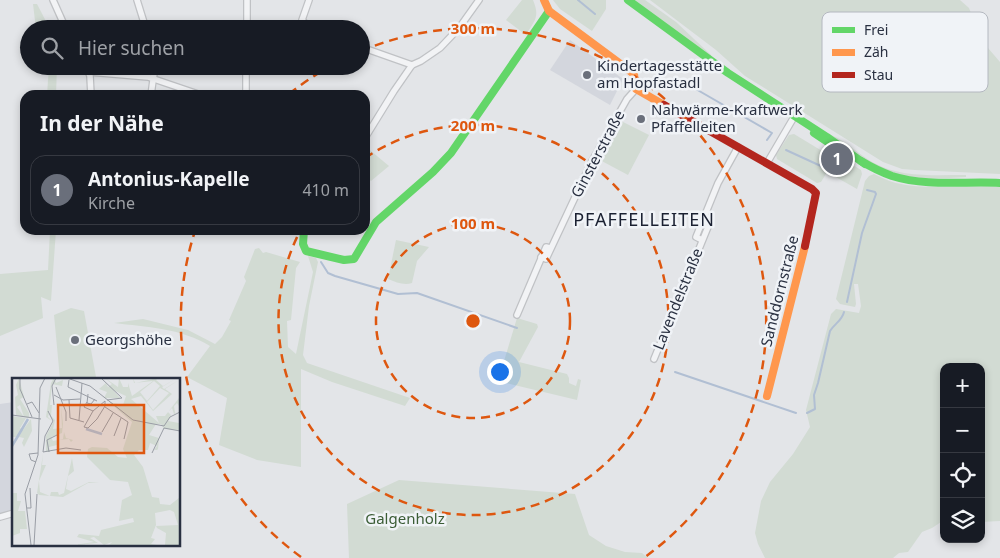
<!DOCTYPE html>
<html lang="de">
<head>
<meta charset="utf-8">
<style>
  :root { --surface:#171b24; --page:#20242c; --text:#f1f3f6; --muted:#9ea1a6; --line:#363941; --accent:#6a6f7b }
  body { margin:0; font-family:"Noto Sans",sans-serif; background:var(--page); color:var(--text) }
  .controls { position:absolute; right:15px; bottom:15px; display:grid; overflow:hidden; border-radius:10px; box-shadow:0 2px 8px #0003 }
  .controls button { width:45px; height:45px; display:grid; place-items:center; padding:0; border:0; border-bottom:1px solid var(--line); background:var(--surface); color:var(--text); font:25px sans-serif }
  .you { position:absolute; left:499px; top:371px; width:18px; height:18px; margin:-12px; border:4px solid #fff; border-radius:50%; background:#1a73e8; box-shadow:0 0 0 8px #1a73e833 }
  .badge { display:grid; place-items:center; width:32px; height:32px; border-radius:50%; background:var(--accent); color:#fff; font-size:16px; font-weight:700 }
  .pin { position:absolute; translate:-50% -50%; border:2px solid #fff; box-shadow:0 1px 5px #0006 }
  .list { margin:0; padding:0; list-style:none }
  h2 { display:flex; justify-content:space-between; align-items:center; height:65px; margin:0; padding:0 20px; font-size:21px }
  h2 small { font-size:16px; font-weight:400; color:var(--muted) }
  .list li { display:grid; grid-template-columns:32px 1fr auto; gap:15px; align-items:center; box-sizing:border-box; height:70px; margin:0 10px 10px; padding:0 10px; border:1px solid var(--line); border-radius:15px }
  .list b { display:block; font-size:19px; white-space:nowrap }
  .list p { margin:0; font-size:16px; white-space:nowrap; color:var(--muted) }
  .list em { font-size:16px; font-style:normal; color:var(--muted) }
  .icon { flex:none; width:28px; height:28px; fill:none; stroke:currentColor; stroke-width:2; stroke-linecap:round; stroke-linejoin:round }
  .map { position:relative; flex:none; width:1000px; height:558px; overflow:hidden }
  .search { position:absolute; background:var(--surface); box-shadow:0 2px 8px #0003; left:20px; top:20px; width:350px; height:55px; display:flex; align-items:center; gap:12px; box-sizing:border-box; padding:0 18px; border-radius:28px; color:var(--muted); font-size:19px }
  .panel { position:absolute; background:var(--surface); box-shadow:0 2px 8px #0003; left:20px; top:90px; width:350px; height:145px; border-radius:15px }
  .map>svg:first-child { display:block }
  .built { fill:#d3d6dd }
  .green { fill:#d2dbd3 }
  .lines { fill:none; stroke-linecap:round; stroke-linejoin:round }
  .stream { stroke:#b1bfd3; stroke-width:2 }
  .street-casing { stroke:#c0c2c5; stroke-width:8 }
  .street { stroke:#f2f3f5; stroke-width:5.5 }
  .fast { stroke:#63d668; stroke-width:8 }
  .slow { stroke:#ff974d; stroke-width:8 }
  .jam { stroke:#b3261e; stroke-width:8 }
  .ring { fill:none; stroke:#de570f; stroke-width:2.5; stroke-dasharray:9 6 }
  .poi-dot { fill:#6a6f7b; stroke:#f0f3f7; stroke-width:2 }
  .labels { text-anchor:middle; stroke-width:5; stroke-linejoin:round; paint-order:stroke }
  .poi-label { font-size:15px; fill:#293041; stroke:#f0f3f7; text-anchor:start }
  .street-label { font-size:15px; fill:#293041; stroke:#f0f3f7 }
  .park-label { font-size:15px; fill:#3b5d36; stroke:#f0f3f7 }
  .quarter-label { font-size:18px; letter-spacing:1px; fill:#1b2132; stroke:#f0f3f7 }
  .inset-river { fill:none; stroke:#b1bfd3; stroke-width:2.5 }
  .inset-road { fill:none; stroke:#999da5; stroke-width:1 }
  .view { fill:#de570f; fill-opacity:0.15; stroke:#de570f; stroke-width:2.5 }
  .inset-edge { fill:none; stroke:#293041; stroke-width:2.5 }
  .key { fill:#f0f3f7; stroke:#b4b8c0; stroke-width:1 }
  .key-label { font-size:14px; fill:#293041 }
  .centre { fill:#de570f; stroke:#f0f3f7; stroke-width:2.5 }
  .ring-label { font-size:15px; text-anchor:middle; font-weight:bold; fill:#de570f; stroke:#f0f3f7; stroke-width:5; stroke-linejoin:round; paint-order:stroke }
</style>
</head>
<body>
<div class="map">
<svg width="1000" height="558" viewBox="0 0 1000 558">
  <rect width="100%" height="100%" fill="#e3e5e8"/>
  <g class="built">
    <polygon points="570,40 623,79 610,105 550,70"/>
    <polygon points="14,402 14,511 0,514 0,404"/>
  </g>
  <g class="green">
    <path d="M522,0H533C540,17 535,20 526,35L506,20Z"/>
    <polygon points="553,0 606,0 606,9 592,31 560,9"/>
    <polygon points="635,0 645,0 676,22 711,55 712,60"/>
    <polygon points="650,0 960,0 969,8 982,41 1000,62 1000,174 915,170 902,169 883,162 745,76 716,50"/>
    <polygon points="33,4 37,4 50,29 36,29"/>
    <polygon points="49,66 57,66 56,95 47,95"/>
    <polygon points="619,120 649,135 628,175 598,159"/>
    <polygon points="794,134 832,157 833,161 836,164 842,158 861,170 862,174 857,189 827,172 821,182 817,183 777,159 776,155 789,135"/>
    <path d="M831,135C846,141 859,155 874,163C901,178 936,175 966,175V177C946,178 925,180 905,176C877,171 853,151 831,135Z"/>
    <polygon points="365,146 389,166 371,181 365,176"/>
    <path d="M874,174C881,177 888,181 896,183C930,191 966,184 1000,187V521L981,522V367H944V523L941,522L932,528L922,532L908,552L899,553L893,558H765L758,544L755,533L761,501L770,482L793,454L810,427L806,410L831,314L836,309L859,313L861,306L858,284H854L856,304L855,307L840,304L836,299L865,181L869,176Z"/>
    <polygon points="50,230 56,230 51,301 41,297 43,318 0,336 0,274 48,270"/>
    <path d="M396,240L429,247L417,261L412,283C404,286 396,282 388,279Z"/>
    <path d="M259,248L263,253L266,252L300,262L296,268L291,320L287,321L288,347L296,354L313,272L308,256L316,258L318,262L309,306L303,355L307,363L410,398L405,406L332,382L301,369V467L257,460L219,445L227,398L187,377L210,346C181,328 146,327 114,323L143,319L188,330L215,344L222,337L231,321L229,320L246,281L244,277L255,249Z"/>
    <polygon points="71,308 84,311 96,377 132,379 60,379 54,315"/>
    <polygon points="517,318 537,324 538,327 519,362 567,374 569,378 569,383 576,386 578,379 581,380 577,400 498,381"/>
    <polygon points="399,480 575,494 589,535 606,546 625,552 642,553 648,558 349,558 347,504"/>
  </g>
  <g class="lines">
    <g class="stream">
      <polyline points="578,0 595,14"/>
      <polyline points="675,77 772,133 767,140"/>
      <polyline points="786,150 823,167"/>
      <polyline points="321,262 328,273 335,276 398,294 417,293 517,328"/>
      <polyline points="847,302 862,233 876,194 875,192 867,190"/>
      <polyline points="675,372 796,413"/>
      <path d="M807,413L815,409L814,395L818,383L830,331C834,324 842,321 844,312"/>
    </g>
    <defs>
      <g id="street">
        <polyline points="53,0 66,29"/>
        <polyline points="137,0 146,29"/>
        <polyline points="309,0 302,20 308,26 314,29"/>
        <polyline points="247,29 247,0"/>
        <polyline points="361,47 412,65"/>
        <polyline points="86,66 90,76 91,95"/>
        <polyline points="89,72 148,77 201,95"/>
        <polyline points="151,95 155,66"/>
        <polyline points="246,95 246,66"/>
        <polyline points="365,138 394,91 412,65 421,61 440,48 459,28 479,0"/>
        <polyline points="767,163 794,117"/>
        <polyline points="702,240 696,237 718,183 738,147"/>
        <polyline points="541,257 546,259 592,161 627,99 636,89"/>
        <polyline points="517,315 546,247 550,248"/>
        <polyline points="654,359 710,222 704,220"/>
        <polyline points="0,517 14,513"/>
      </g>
    </defs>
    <use href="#street" class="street-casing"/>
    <use href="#street" class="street"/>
    <g class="fast">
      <polyline points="628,0 728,73 827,137 865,164"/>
      <polyline points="814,133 838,149"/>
      <path d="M861,161C871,167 881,172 892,176C927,187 965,181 1000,183"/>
      <polyline points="304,230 303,244 306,251 344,260 354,259 376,222 433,172 451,153 549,11"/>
    </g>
    <g class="slow">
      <polyline points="544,0 549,11 634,74 636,89 664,105"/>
      <polyline points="767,396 805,246"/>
    </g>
    <polyline class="jam" points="664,105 812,189 816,193 805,246"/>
  </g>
  <g class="ring">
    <circle cx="473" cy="321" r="97"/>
    <path d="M365 158A195 195 0 1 1 300 231"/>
    <path d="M301 557A292 292 0 0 1 195 231M289 94A292 292 0 0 1 329 67M361 51A292 292 0 0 1 645 557"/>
  </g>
  <g class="poi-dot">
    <circle cx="587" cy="75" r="5"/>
    <circle cx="641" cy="119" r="5"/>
    <circle cx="75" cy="340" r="5"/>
  </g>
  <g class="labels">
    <g class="poi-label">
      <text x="597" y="71">Kindertagesstätte<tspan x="597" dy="17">am Hopfastadl</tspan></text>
      <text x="651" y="115">Nahwärme-Kraftwerk<tspan x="651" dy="17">Pfaffelleiten</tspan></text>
      <text x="85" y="345">Georgshöhe</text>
    </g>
    <g class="street-label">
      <text transform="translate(598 154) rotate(-62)" y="5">Ginsterstraße</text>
      <text transform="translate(780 291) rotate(-76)" y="5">Sanddornstraße</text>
      <text transform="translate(678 299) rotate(-68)" y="5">Lavendelstraße</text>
    </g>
    <g class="park-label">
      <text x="405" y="524">Galgenholz</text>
    </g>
    <g class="quarter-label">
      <text x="644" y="226">PFAFFELLEITEN</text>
    </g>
  </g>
  <g transform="translate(12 378)">
    <rect width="168" height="168" fill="#e3e5e8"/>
    <path d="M7,0L12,19L8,21L17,35V40L12,39L8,27L5,29L12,39L4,37L3,19L6,17L4,7ZM42,0L44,5L51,2L50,8L40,6L38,27H40L39,38L43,42L41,51L50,50L49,28L51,46L50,55L39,59L41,63L51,61L52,54L54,60L61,62L59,64L57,61L45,62V67L37,69L38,74H34V58L42,43L38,38V31L36,39L40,43L34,39L39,5ZM93,0L106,9L107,0L111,9H116V5L120,18L141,3L122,5L121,0L123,5L146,0L144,2L151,8L165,0L150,9L152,11L167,2L153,11L160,16L141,33L129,18L119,21L147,45L144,38H153L167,20V28L165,25L162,28L163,35L166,34L162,36L160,30L156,34L159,37L156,43L167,45V52L152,51L149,46H144L137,57L147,60L146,71L145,72H142L145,68L138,65L136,72H127L122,77L131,89L140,119L147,120L148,126L158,127L167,120V167H153L154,155L145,150L144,148L166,147L162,134L158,132L143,135L144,147L139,160L143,161L139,166L145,167H97L100,164L92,167L82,159L78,160L86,165L62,167L82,164L65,159L67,156L87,158L89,152L122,144L121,140L107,143L110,122L120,117L116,104L98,102L75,79L76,71L80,69L95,70L106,79L115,80L111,71L120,44L97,24L111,27L114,18L101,12L108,20H92L95,14L87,11L94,5L96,9L100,6ZM142,3L148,8L135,23L128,14ZM148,10L157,15L141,32L135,24ZM0,38L14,40L8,50L11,52L19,41L20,53L12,69L10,65L12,60L7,59L0,70L6,59H0ZM31,76L30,87H34L27,103L28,114L38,118L39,114H46L47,117L52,115L60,80L62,93L56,98L54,111L59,113L77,104H87L76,105L51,119L27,117L25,115ZM1,115H5V123H9L6,133H13L15,151H8V155L0,158Z" fill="#d2dbd3" fill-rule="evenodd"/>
    <path class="inset-river" d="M74,51L90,56M0,68L16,41"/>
    <path class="inset-road" d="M8,0V11L20,39M55,0L78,8L121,42L152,48M90,1L110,20L95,22M57,2L56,9L85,23M44,9L54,34V43M76,16L75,25L79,26L83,21M42,17L51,22L68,21M57,22L58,40L72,44M93,23V28L85,41L76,50L72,49L81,33ZM75,24L72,29L81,33M15,26L20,24L27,35M42,27L40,8L44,0M93,29L116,44L112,61M36,33L41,43L33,58L31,74L54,70L69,72M0,37L29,41M67,42L70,5M152,48L158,39L168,34M152,50L168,53M90,54L101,35M102,58L109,40M37,74L35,62L45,57M140,75L152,50M24,84L19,82L17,76L26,75M15,130H19L18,110M19,167L13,116L26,77L28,10L33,0M22,167L25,116"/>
    <path class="view" d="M46,27H132V75H46Z"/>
    <rect width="168" height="168" class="inset-edge"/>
  </g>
  <rect x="822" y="12" width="166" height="80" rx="8" class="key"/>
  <rect x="832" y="27" width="23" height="6" fill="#63d668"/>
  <rect x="832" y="49" width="23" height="7" fill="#ff974d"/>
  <rect x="832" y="72" width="23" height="6" fill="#b3261e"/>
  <g class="key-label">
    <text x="864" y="35">Frei</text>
    <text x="864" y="57">Zäh</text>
    <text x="864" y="80">Stau</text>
  </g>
  <circle cx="473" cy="321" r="8" class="centre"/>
  <g class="ring-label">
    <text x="473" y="34">300 m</text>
    <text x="473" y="131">200 m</text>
    <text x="473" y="229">100 m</text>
  </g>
</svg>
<div class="controls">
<button>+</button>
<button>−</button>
<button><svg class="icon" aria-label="locate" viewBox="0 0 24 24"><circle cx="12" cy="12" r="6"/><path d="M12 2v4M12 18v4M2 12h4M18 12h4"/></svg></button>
<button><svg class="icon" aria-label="layers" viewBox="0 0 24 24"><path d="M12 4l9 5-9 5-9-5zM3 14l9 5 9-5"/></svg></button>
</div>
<div class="you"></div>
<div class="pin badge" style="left:837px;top:159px">1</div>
<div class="search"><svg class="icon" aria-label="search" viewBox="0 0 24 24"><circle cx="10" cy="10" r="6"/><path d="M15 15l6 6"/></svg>Hier suchen</div>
<section class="panel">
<h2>In der Nähe<small></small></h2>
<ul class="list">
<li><span class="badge">1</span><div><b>Antonius-Kapelle</b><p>Kirche</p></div><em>410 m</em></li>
</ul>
</section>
</div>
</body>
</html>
